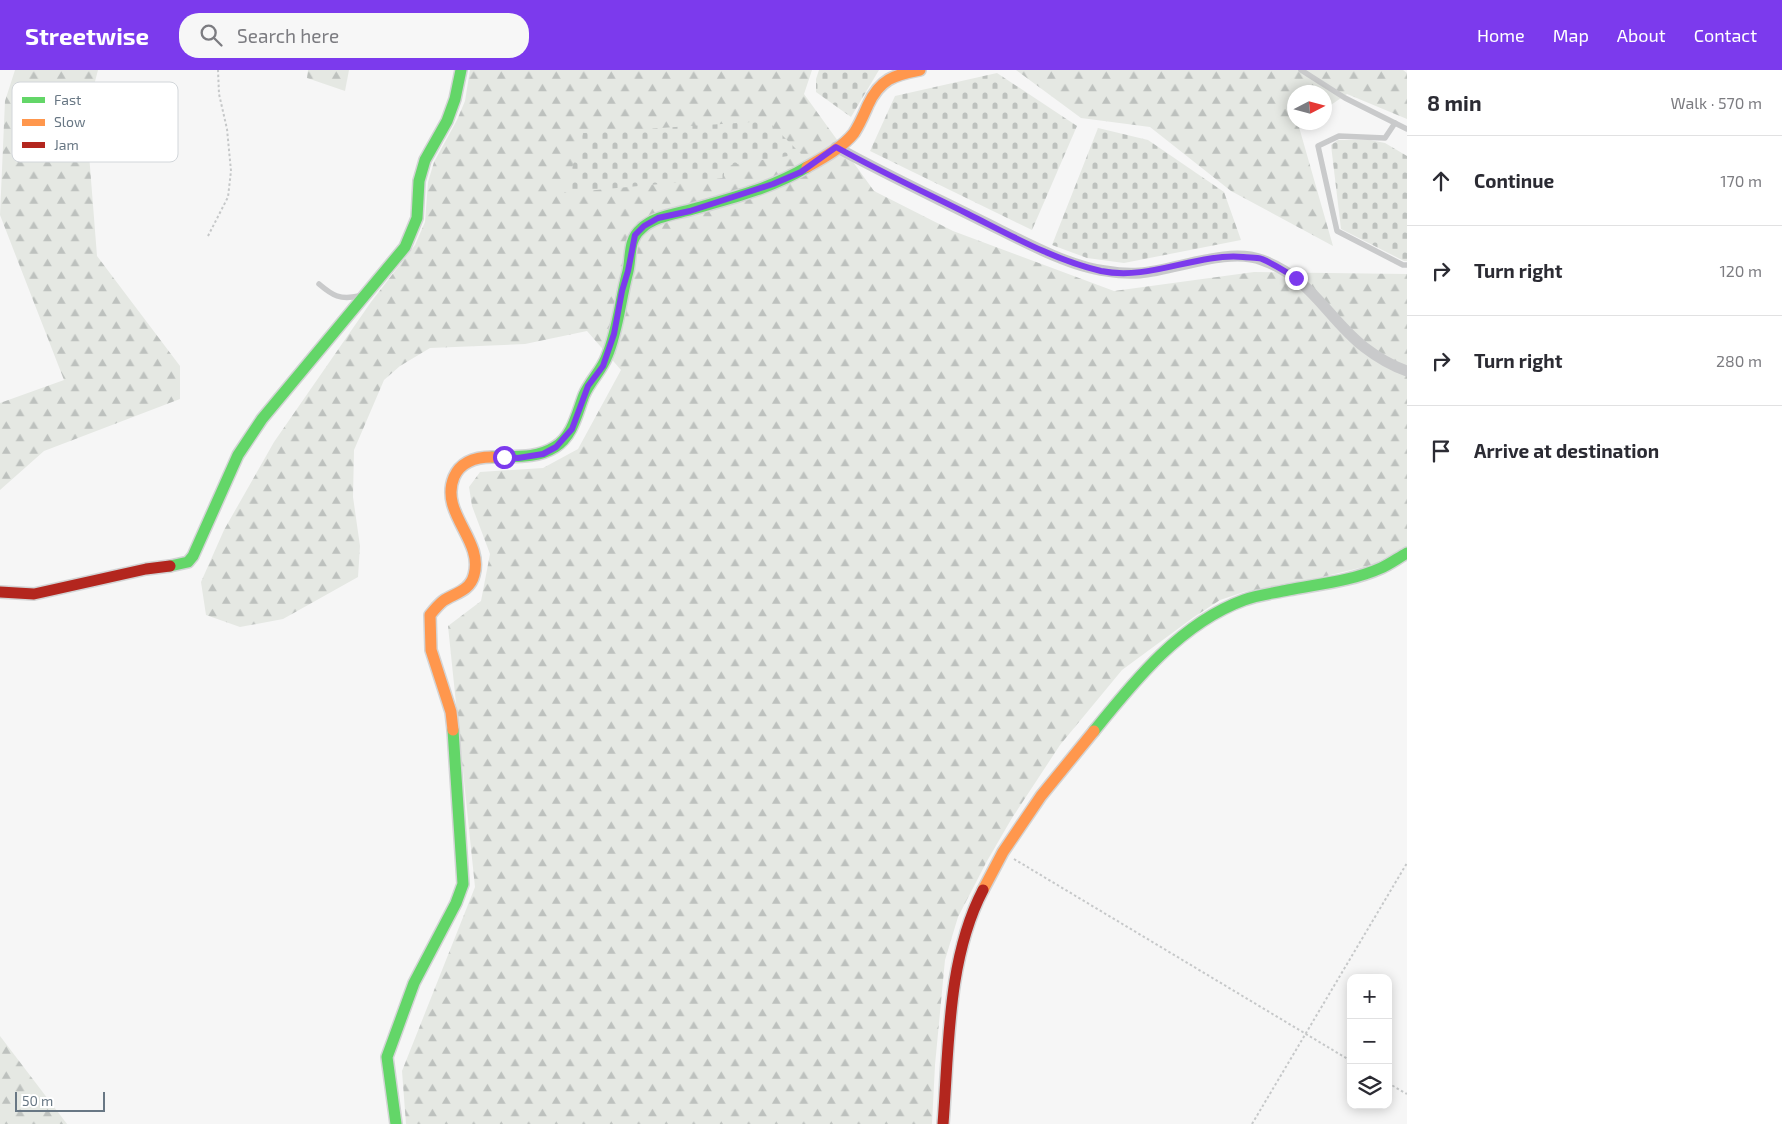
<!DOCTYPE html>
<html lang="en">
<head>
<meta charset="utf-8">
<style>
  :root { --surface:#fff; --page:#f7f7f7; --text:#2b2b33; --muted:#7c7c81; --line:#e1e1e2; --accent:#7c3aed }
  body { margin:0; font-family:"Exo 2",sans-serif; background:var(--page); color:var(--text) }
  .controls { position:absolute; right:15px; bottom:15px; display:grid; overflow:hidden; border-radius:10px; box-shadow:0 2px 12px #0003 }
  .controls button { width:45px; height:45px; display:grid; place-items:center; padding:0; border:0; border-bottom:1px solid var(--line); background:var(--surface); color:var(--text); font:25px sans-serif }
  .compass { position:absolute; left:1287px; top:15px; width:45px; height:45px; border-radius:50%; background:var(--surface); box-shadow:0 2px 12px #0003; rotate:84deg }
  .scale { position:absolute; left:15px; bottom:12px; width:90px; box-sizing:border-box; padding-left:5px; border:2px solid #687784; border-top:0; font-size:14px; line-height:18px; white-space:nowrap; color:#687784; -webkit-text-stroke:4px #fff; paint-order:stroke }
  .stop { position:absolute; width:15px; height:15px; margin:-11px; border:4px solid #7c3aed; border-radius:50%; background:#fff }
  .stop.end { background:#7c3aed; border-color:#fff; box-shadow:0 1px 5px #0008 }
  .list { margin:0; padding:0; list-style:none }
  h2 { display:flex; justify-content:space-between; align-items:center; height:65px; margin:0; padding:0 20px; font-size:21px }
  h2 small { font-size:16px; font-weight:400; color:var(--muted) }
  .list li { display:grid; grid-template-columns:32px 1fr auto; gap:15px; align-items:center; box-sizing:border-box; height:90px; padding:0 20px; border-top:1px solid var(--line) }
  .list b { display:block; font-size:19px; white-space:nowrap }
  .list em { font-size:16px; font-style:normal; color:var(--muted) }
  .icon { flex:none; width:28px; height:28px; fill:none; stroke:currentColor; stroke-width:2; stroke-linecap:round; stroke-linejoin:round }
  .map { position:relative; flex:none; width:1407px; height:1054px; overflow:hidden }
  header { display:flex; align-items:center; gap:30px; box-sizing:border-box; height:70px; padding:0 25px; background:var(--accent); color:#fff }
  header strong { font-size:24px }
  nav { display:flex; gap:28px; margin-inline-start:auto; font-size:18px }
  .search { width:350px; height:45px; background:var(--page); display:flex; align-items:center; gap:12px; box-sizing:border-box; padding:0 18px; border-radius:20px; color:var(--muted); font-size:19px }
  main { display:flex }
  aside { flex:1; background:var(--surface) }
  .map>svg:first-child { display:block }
  .forest { fill:url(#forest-firs) }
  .cemetery { fill:url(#cemetery-stones) }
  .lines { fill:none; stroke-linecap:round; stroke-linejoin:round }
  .fast-casing { stroke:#d3d4d5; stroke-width:14 }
  .slow-casing { stroke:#d3d4d5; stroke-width:14 }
  .jam-casing { stroke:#d3d4d5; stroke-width:14 }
  .path { stroke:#c6c8c9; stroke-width:2; stroke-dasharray:2.5 2.5; stroke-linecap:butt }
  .lane { stroke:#c9cacb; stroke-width:5.5 }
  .street { stroke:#c9cacb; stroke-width:11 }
  .fast { stroke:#63d668; stroke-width:11 }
  .slow { stroke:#ff974d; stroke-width:11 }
  .jam { stroke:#b3261e; stroke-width:11 }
  .route { stroke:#7c3aed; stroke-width:6 }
  .key { fill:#fff; stroke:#d2d6da; stroke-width:1 }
  .key-label { font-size:14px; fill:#687784 }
</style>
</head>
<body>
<header>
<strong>Streetwise</strong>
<div class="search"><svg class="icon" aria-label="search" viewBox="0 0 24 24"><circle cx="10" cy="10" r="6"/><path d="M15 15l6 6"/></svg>Search here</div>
<nav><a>Home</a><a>Map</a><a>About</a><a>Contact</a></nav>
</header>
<main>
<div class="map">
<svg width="1407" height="1054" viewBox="0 0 1407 1054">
  <defs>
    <pattern id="forest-firs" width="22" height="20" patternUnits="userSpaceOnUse" patternTransform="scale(1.25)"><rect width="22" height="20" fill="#e5e8e3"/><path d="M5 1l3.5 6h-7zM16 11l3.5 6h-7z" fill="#bdc1be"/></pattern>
    <pattern id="cemetery-stones" width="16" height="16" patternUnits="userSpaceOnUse" patternTransform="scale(1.25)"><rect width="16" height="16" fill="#e5e8e3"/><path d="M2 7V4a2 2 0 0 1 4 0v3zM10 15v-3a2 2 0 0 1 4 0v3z" fill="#bdc1be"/></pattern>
  </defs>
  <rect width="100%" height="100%" fill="#f6f6f6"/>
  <g class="forest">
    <polygon points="15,0 98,0 86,46 97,186 180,296 180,329 44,381 0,420 0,333 64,310 0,145 5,31"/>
    <polygon points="308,0 349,0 345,21 307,8"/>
    <polygon points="470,0 812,0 804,24 874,121 953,161 1114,221 1254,202 1407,204 1407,476 1372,495 1314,509 1244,522 1220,530 1194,547 1122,600 1060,675 1012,748 987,791 958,847 945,890 935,995 932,1054 406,1054 402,1001 475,817 448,556 481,531 490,484 472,436 469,417 480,402 543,398 578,379 621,300 587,261 525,274 430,278 400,296 384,310 354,380 353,427 360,476 358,507 283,549 240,557 206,545 201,512 224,460 274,372 371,232 415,175 425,152 428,112 434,92 457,50 465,31"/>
    <polygon points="1016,0 1403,0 1407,3 1407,49 1347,24 1325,39 1324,22 1294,22 1294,52 1305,53 1299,57 1333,176 1231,121 1150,57 1081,48"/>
    <polygon points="0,966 67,1054 0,1054"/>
  </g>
  <g class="cemetery">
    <polygon points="819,0 879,0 851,47 816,22 816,9"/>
    <polygon points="997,3 1077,56 1032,160 870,81 895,26"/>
    <polygon points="768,51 801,84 724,96 724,108 564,123 583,63"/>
    <polygon points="1098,58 1148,70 1224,122 1241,170 1124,193 1087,188 1052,175"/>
    <polygon points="1338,70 1370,70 1385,73 1407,86 1407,191 1404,191 1341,159 1331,75"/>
  </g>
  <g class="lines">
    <defs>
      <g id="fast">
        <path d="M492,387C513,386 536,389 555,377C573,366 577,343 584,325C590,311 602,300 607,286C618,260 620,232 627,205C632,189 627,171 641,159C654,146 676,144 693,139C732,128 772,118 807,97"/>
        <polyline points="170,496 188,492 193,486 238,385 262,349 405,177 417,148 419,111 425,90 447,51 455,29 461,0"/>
        <path d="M1094,661C1135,610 1181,553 1244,530C1257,525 1274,523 1288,520C1319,514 1352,511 1381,498C1390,494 1398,488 1407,483"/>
        <polyline points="396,1054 387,987 414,913 456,833 463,814 453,660"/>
      </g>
      <g id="slow">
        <path d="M807,97C823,88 843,77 854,63C860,54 864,44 868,35C880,9 894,5 920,0"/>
        <path d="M453,660L451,642L431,580L430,545C434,540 438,535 443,531C455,523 470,521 474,505C484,470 439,443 454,407C461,391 476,387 492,387"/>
        <polyline points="983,820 1003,782 1041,726 1094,661"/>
      </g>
      <g id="jam">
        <polyline points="0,522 34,524 146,499 170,496"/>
        <path d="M943,1054C949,977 947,889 983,820"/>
      </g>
    </defs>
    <use href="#fast" class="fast-casing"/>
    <use href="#slow" class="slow-casing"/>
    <use href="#jam" class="jam-casing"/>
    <g class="path">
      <polyline points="208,166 228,127 231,101 227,59 219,24 218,0"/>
      <polyline points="1014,789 1351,991"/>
      <polyline points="1388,1013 1407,1024"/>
      <polyline points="1252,1054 1407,793"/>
    </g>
    <g class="lane">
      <polyline points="1301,0 1345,28 1407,59"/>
      <polyline points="1395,53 1385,68 1339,66 1318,76 1337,161 1403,195 1407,195"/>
      <path d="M319,214C333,226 340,230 359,226"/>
    </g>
    <path class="street" d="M836,77C883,103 932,126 980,150C1015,167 1068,197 1106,201C1117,203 1128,204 1140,203C1176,200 1228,177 1262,190C1312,208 1327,248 1364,277C1377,287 1392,296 1407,301"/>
    <use href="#fast" class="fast"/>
    <use href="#slow" class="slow"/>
    <use href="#jam" class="jam"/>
  </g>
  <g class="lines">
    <path class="route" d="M504,387L518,388L543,384L556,377L572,359L588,316L603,296L614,264L622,221L628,201L635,165L644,156L658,148L690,141L773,114L801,102L836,77C879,101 924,122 968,144C1010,165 1054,190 1101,201C1150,211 1195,183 1243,187C1249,188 1256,187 1262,189C1274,194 1285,201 1296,208"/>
  </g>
  <rect x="12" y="12" width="166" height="80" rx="8" class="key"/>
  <rect x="22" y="27" width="23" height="6" fill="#63d668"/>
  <rect x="22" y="49" width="23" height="7" fill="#ff974d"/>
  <rect x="22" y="72" width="23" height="6" fill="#b3261e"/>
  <g class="key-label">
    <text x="54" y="35">Fast</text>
    <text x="54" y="57">Slow</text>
    <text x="54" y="80">Jam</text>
  </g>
</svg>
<div class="controls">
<button>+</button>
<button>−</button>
<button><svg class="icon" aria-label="layers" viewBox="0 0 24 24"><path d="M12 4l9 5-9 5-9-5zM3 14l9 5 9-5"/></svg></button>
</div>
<svg class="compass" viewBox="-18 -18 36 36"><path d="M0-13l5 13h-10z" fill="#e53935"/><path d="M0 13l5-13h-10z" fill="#7c7c81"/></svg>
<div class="scale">50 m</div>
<div class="stop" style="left:504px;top:387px"></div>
<div class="stop end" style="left:1296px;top:208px"></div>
</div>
<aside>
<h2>8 min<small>Walk · 570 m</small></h2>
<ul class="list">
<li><svg class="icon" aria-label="ahead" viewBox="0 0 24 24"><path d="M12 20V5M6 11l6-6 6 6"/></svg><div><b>Continue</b></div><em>170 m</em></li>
<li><svg class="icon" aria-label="right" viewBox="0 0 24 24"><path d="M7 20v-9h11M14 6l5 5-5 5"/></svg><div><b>Turn right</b></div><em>120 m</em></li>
<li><svg class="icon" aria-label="right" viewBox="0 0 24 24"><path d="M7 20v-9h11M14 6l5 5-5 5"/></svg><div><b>Turn right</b></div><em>280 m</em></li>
<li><svg class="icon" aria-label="arrive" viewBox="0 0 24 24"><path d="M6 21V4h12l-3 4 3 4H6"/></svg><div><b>Arrive at destination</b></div></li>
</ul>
</aside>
</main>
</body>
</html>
